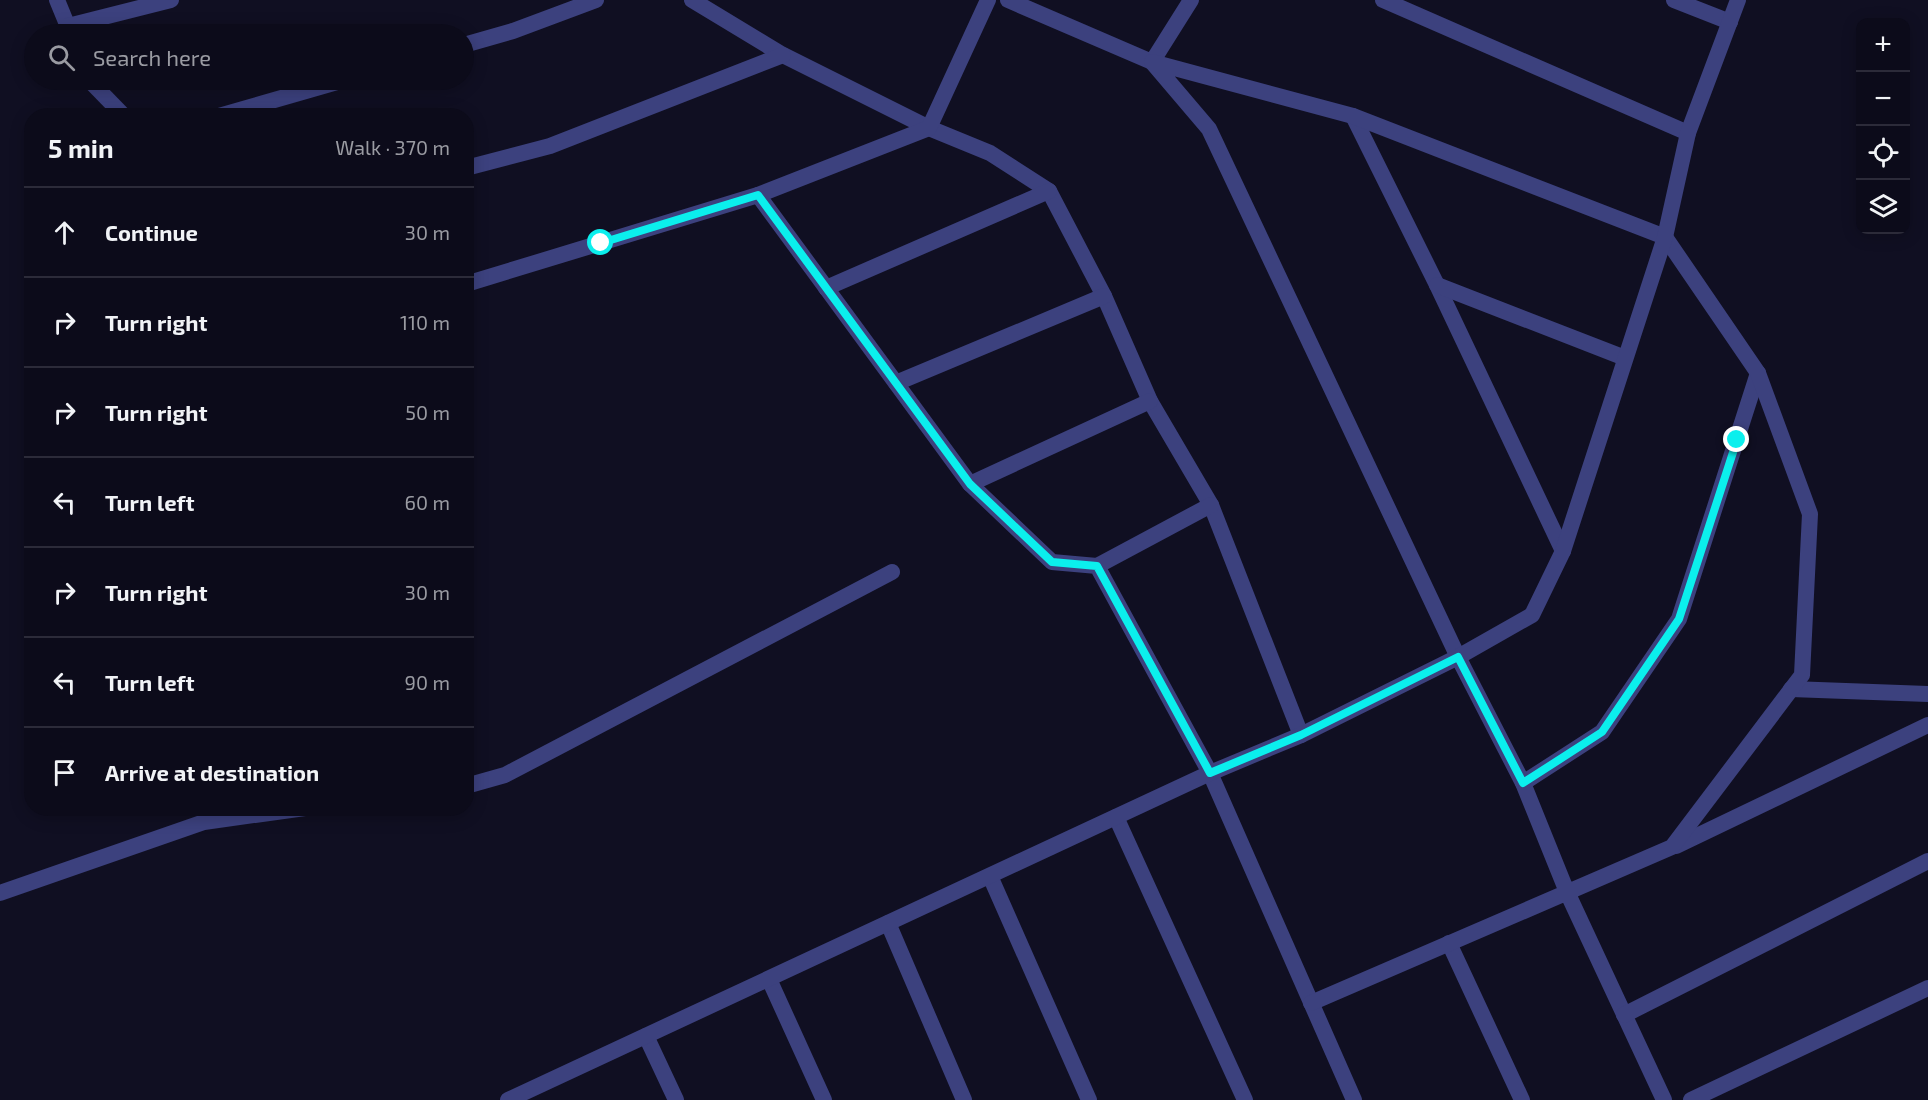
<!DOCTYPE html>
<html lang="en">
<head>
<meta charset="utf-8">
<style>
  :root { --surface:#0c0b1a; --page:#1a1927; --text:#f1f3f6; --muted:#9a9ba2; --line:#2c2b39 }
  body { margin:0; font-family:"Exo 2",sans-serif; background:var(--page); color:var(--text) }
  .controls { position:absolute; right:18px; top:18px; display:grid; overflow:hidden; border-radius:12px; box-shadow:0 3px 15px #0003 }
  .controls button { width:54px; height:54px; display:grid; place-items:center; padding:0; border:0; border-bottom:2px solid var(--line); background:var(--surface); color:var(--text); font:30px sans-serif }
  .stop { position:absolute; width:18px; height:18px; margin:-14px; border:4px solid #0befed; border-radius:50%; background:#fff }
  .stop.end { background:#0befed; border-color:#fff; box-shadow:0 2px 6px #0008 }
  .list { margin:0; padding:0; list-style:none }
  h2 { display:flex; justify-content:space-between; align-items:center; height:78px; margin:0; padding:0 24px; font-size:26px }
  h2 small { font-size:20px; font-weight:400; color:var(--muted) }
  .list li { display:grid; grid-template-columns:39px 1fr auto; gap:18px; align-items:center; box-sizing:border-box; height:90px; padding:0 24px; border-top:2px solid var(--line) }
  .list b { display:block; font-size:22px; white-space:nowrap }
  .list em { font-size:20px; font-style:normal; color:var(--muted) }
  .icon { flex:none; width:33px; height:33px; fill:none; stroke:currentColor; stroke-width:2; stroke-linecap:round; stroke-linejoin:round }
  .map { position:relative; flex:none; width:1928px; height:1100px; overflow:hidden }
  .search { position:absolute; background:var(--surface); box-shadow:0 3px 15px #0003; left:24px; top:24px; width:450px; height:66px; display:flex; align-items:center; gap:15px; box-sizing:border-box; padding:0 21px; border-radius:33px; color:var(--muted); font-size:22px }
  .panel { position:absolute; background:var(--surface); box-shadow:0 3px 15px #0003; left:24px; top:108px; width:450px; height:708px; border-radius:24px }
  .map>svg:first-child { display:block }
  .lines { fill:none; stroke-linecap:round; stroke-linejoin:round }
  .minor { stroke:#3c417e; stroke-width:16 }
  .route { stroke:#0befed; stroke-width:8 }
</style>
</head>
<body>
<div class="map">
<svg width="1928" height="1100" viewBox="0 0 1928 1100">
  <rect width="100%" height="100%" fill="#100f22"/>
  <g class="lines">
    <g class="minor">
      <polyline points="57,0 71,34"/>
      <polyline points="692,0 783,55 929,128 990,153 1049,191 1104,296 1150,401 1211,505 1301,735"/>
      <polyline points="1008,0 1152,62 1191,0"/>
      <polyline points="1383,0 1688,133"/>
      <polyline points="1674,0 1730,22"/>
      <polyline points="68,26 171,0"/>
      <polyline points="464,45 513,31 596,0"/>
      <polyline points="89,80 124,116"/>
      <polyline points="219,116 344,80"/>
      <polyline points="1353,116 1437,285 1563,551"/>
      <polyline points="466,168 550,146 783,55"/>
      <polyline points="758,195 970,484 1052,562 1097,566 1210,773 1354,1100"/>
      <polyline points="466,284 758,195 929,128 988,0"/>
      <polyline points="1437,285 1625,358"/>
      <polyline points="826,288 1049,191"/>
      <polyline points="896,383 1104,296"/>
      <polyline points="970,484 1150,401"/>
      <polyline points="1097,566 1211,505"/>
      <polyline points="1791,689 1928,694"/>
      <polyline points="1523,783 1602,732 1679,619 1758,373"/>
      <polyline points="466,786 505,775 892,572"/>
      <polyline points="1116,817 1245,1100"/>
      <polyline points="1676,846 1928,725"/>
      <polyline points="990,876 1089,1100"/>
      <polyline points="0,893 204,822 305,808"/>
      <polyline points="888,923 964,1100"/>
      <polyline points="1449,943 1522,1100"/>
      <polyline points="769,979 824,1100"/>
      <polyline points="1311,1003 1672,847 1802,675 1810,514 1758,373 1665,237 1353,116 1152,62 1209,129 1458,657 1523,783 1567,892 1664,1100"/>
      <polyline points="1624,1015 1928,861"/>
      <polyline points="646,1036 676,1100"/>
      <polyline points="508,1100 1210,773 1301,735 1458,657 1532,615 1563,551 1665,237 1688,133 1738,0"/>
      <polyline points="1691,1100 1928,988"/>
    </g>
  </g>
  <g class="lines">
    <polyline class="route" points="601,243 758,195 970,484 1052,562 1097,566 1210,773 1301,735 1458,657 1523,783 1602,732 1679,619 1737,440"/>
  </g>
</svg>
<div class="controls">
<button>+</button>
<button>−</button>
<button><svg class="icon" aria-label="locate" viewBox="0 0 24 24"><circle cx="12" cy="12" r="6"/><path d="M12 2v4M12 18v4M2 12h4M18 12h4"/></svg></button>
<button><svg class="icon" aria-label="layers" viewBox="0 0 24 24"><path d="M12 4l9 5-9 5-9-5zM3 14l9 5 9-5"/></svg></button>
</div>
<div class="stop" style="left:601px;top:243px"></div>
<div class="stop end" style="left:1737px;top:440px"></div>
<div class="search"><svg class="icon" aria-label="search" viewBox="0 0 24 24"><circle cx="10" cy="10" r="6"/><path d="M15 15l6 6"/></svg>Search here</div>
<section class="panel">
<h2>5 min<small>Walk · 370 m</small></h2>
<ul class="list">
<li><svg class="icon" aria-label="ahead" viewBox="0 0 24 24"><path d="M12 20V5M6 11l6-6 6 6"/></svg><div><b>Continue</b></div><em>30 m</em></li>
<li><svg class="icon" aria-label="right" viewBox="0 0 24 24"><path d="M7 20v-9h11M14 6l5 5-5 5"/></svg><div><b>Turn right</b></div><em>110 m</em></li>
<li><svg class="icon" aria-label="right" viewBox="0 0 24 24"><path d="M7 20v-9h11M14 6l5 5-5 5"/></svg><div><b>Turn right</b></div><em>50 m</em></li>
<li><svg class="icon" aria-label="left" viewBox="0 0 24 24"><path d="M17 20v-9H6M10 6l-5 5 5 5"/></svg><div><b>Turn left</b></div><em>60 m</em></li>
<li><svg class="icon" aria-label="right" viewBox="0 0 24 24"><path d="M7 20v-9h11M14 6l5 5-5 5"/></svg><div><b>Turn right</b></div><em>30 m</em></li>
<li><svg class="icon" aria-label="left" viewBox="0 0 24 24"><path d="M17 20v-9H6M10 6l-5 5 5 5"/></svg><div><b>Turn left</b></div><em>90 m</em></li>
<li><svg class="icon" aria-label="arrive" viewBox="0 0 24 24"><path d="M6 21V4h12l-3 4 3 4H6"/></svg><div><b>Arrive at destination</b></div></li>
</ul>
</section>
</div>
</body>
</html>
